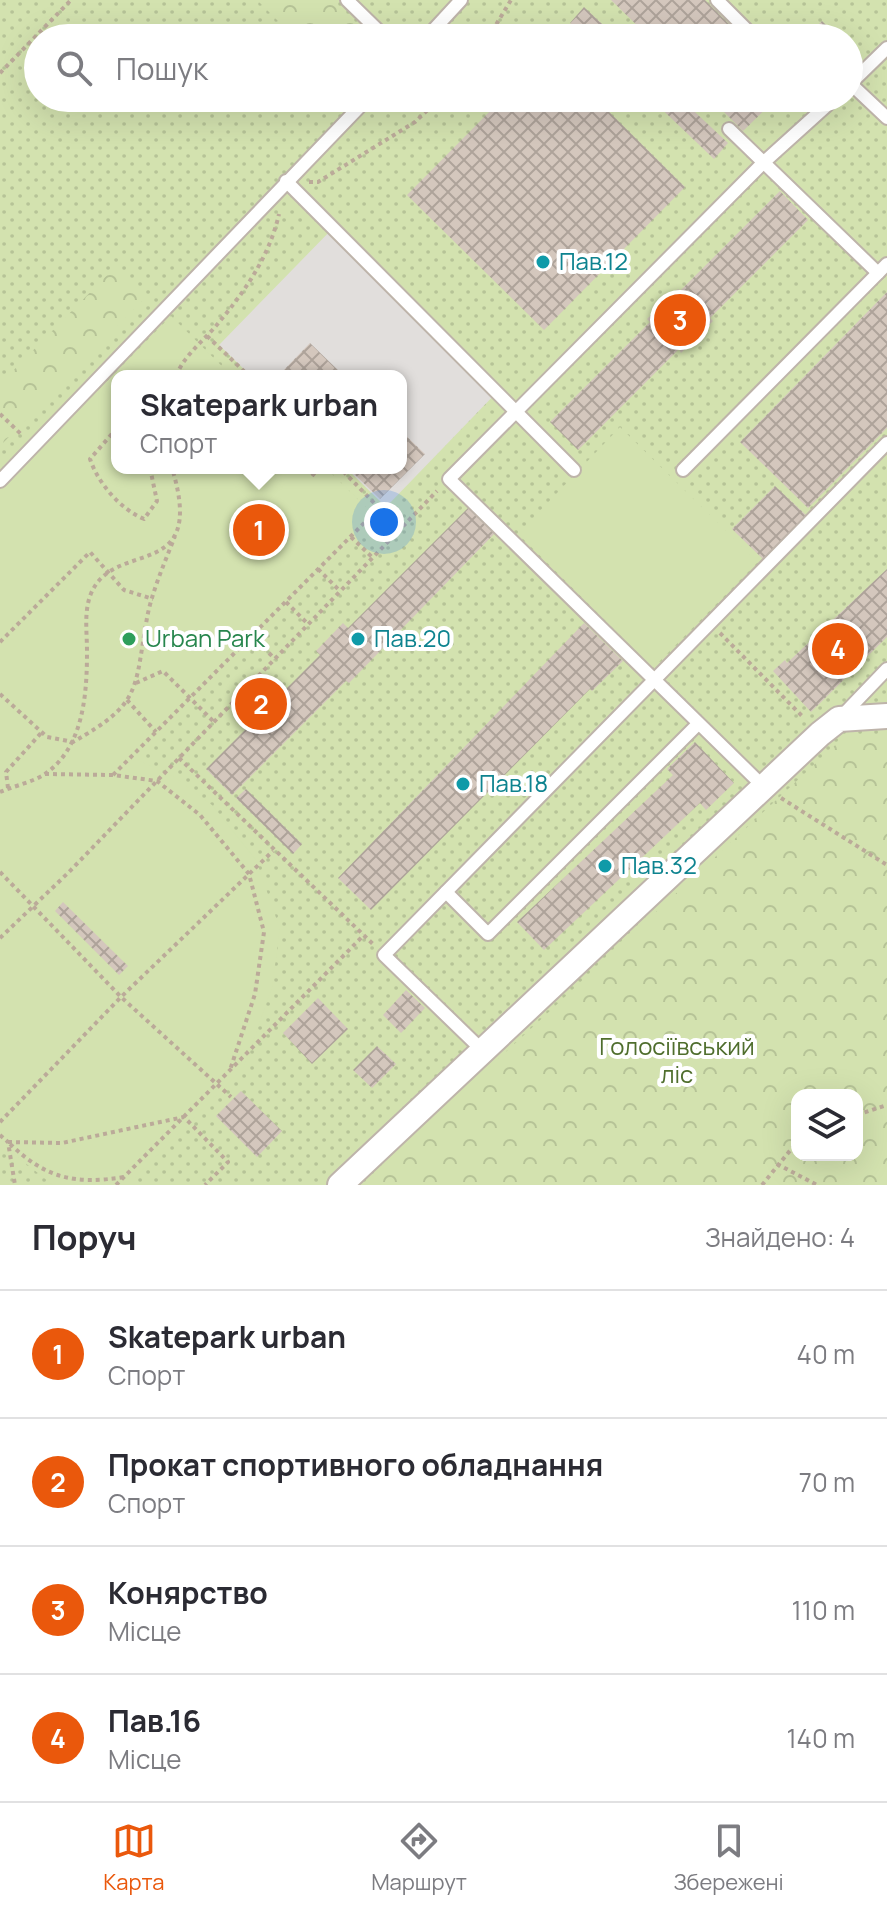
<!DOCTYPE html>
<html lang="uk">
<head>
<meta charset="utf-8">
<style>
  :root { --surface:#fff; --page:#f2f2f3; --text:#2b2b33; --muted:#7c7c81; --line:#e1e1e2; --accent:#ea580c }
  body { margin:0; font-family:Manrope,sans-serif; background:var(--page); color:var(--text) }
  .controls { position:absolute; right:24px; bottom:24px; display:grid; overflow:hidden; border-radius:16px; box-shadow:0 8px 32px #0002 }
  .controls button { width:72px; height:72px; display:grid; place-items:center; padding:0; border:0; border-bottom:2px solid var(--line); background:var(--surface); color:var(--text); font:40px sans-serif }
  .you { position:absolute; left:384px; top:522px; width:28px; height:28px; margin:-20px; border:6px solid #fff; border-radius:50%; background:#1a73e8; box-shadow:0 0 0 12px #1a73e833 }
  .badge { display:grid; place-items:center; width:52px; height:52px; border-radius:50%; background:var(--accent); color:#fff; font-size:26px; font-weight:700 }
  .pin { position:absolute; translate:-50% -50%; border:4px solid #fff; box-shadow:0 2px 8px #0006 }
  .popup { position:absolute; left:111px; top:370px; width:296px; height:104px; box-sizing:border-box; display:grid; place-content:center; border-radius:16px; background:var(--surface); filter:drop-shadow(0 2px 6px #0005); font-size:26px; white-space:nowrap; color:var(--muted) }
  .popup b { font-size:30px; color:var(--text) }
  .popup::after { content:''; position:absolute; left:50%; top:100%; margin-left:-16px; border:16px solid transparent; border-top-color:var(--surface) }
  .list { margin:0; padding:0; list-style:none }
  h2 { display:flex; justify-content:space-between; align-items:center; height:104px; margin:0; padding:0 32px; font-size:34px }
  h2 small { font-size:26px; font-weight:400; color:var(--muted) }
  .list li { display:grid; grid-template-columns:52px 1fr auto; gap:24px; align-items:center; box-sizing:border-box; height:128px; padding:0 32px; border-top:2px solid var(--line) }
  .list b { display:block; font-size:30px; white-space:nowrap }
  .list p { margin:0; font-size:26px; white-space:nowrap; color:var(--muted) }
  .list em { font-size:26px; font-style:normal; color:var(--muted) }
  .icon { flex:none; width:44px; height:44px; fill:none; stroke:currentColor; stroke-width:2; stroke-linecap:round; stroke-linejoin:round }
  .map { position:relative; flex:none; width:887px; height:1185px; overflow:hidden }
  .search { position:absolute; background:var(--surface); box-shadow:0 8px 32px #0002; left:24px; right:24px; top:24px; height:88px; display:flex; align-items:center; gap:20px; box-sizing:border-box; padding:0 28px; border-radius:44px; color:var(--muted); font-size:30px }
  .sheet { height:616px; background:var(--surface) }
  nav { display:flex; justify-content:space-around; align-items:center; box-sizing:border-box; height:112px; border-top:2px solid var(--line); background:var(--surface); font-size:22px; color:var(--muted) }
  nav a { display:grid; justify-items:center; gap:4px }
  nav .on { color:var(--accent) }
  .map>svg:first-child { display:block }
  .grass { fill:url(#grass-dots); fill-rule:evenodd }
  .forest { fill:url(#forest-crowns); fill-rule:evenodd }
  .garden { fill:#d3e2af }
  .parking { fill:#e1dedc }
  .building { fill:url(#building-cross-hatch) }
  .lines { fill:none; stroke-linecap:round; stroke-linejoin:round }
  .lane-casing { stroke:#beb4aa; stroke-width:16 }
  .street-casing { stroke:#beb4aa; stroke-width:28 }
  .path { stroke:#ba9; stroke-width:4; stroke-dasharray:4 4; stroke-linecap:butt }
  .lane { stroke:#fff; stroke-width:12 }
  .street { stroke:#fff; stroke-width:24 }
  .culture-dot { fill:#0f9aa8; stroke:#fff; stroke-width:3 }
  .leisure-dot { fill:#2e9e5b; stroke:#fff; stroke-width:3 }
  .labels { text-anchor:middle; stroke-width:8; stroke-linejoin:round; paint-order:stroke }
  .culture-label { font-size:24px; fill:#0d838f; stroke:#fff; text-anchor:start }
  .leisure-label { font-size:24px; fill:#27864d; stroke:#fff; text-anchor:start }
  .park-label { font-size:24px; fill:#4f6e2d; stroke:#fff }
</style>
</head>
<body>
<div class="map">
<svg width="887" height="1185" viewBox="0 0 887 1185">
  <defs>
    <pattern id="grass-dots" width="8" height="8" patternUnits="userSpaceOnUse" patternTransform="scale(2)"><rect width="8" height="8" fill="#d3e2af"/><path d="M2 2h.1M6 6h.1" fill="none" stroke="#b6c397" stroke-width="1.8" stroke-linecap="round"/></pattern>
    <pattern id="forest-crowns" width="20" height="18" patternUnits="userSpaceOnUse" patternTransform="scale(2)"><rect width="20" height="18" fill="#d3e2af"/><path d="M2 6a3 3 0 1 1 6 0M12 15a3 3 0 1 1 6 0" fill="none" stroke="#b6c397"/></pattern>
    <pattern id="building-cross-hatch" width="8" height="8" patternUnits="userSpaceOnUse" patternTransform="scale(2)"><rect width="8" height="8" fill="#d4c7bd"/><path d="M0 0l8 8M0 8l8-8" fill="none" stroke="#aea39a"/></pattern>
  </defs>
  <rect width="100%" height="100%" fill="#f0eae3"/>
  <path class="grass" d="M0,0H887V1185H0ZM38,38H849V98H38ZM117,376H401V468H117ZM797,1095H857V1155H797Z"/>
  <g class="forest">
    <polygon points="257,0 332,0 371,38 295,38"/>
    <polygon points="115,267 145,298 0,446 0,384"/>
    <path d="M887,735V1185H363L845,736ZM857,1095V1155H797V1095Z"/>
  </g>
  <g class="garden">
    <polygon points="171,316 232,376 117,376 117,468 326,468 377,518 138,760 174,777 212,805 256,860 280,929 272,987 244,1067 128,1185 53,1185 0,1143 0,490"/>
    <polygon points="620,427 758,562 653,668 518,534"/>
  </g>
  <polygon class="parking" points="335,226 501,388 386,507 346,468 401,468 401,376 251,376 219,345"/>
  <g class="building">
    <polygon points="611,0 705,0 743,38 650,38"/>
    <polygon points="584,7 617,38 586,38 570,23"/>
    <polygon points="822,21 839,38 805,38"/>
    <polygon points="503,98 595,98 685,187 544,330 407,195"/>
    <polygon points="650,98 680,98 728,143 714,159"/>
    <polygon points="710,98 777,98 743,131"/>
    <polygon points="780,191 808,220 710,318 713,321 681,353 679,349 578,450 550,422 650,322 647,319 678,289 680,291"/>
    <polygon points="887,292 887,428 808,508 740,442"/>
    <polygon points="310,343 344,376 278,376"/>
    <polygon points="401,431 425,454 380,499 348,468 401,468"/>
    <polygon points="775,486 806,515 763,559 732,529"/>
    <polygon points="470,506 496,532 349,683 346,681 232,795 206,769 320,655 316,651 343,623 348,628"/>
    <polygon points="887,569 887,637 811,712 773,671 785,660 787,663"/>
    <polygon points="584,623 623,661 592,691 590,689 371,910 338,878"/>
    <polygon points="695,742 734,783 706,810 700,803 544,950 517,922 673,775 667,769"/>
    <polygon points="246,789 302,844 293,854 236,798"/>
    <polygon points="63,902 128,966 119,975 55,911"/>
    <polygon points="406,990 425,1008 401,1033 383,1015"/>
    <polygon points="318,998 348,1029 312,1064 283,1033"/>
    <polygon points="377,1046 396,1064 372,1088 353,1070"/>
    <polygon points="241,1091 282,1131 257,1157 216,1116"/>
  </g>
  <g class="lines">
    <defs>
      <g id="lane">
        <polyline points="347,0 386,38"/>
        <polyline points="717,0 755,38"/>
        <polyline points="426,38 461,0"/>
        <polyline points="851,84 887,118"/>
        <polyline points="849,85 887,48"/>
        <polyline points="729,129 878,273"/>
        <polyline points="286,181 574,470"/>
        <polyline points="683,470 887,264"/>
        <polyline points="0,481 368,98"/>
        <polyline points="842,716 887,669"/>
        <polyline points="765,788 449,479 763,163 835,98"/>
        <polyline points="446,892 488,934 698,724"/>
        <polyline points="482,1050 384,955 887,443"/>
      </g>
      <polyline id="street" points="340,1185 820,734 839,719 887,716"/>
    </defs>
    <use href="#lane" class="lane-casing"/>
    <use href="#street" class="street-casing"/>
    <g class="path">
      <polyline points="488,38 511,0"/>
      <polyline points="0,73 71,0"/>
      <polyline points="309,182 318,182 415,122 440,98"/>
      <polyline points="207,336 249,376"/>
      <path d="M176,376C184,356 201,343 215,327C243,294 269,258 279,214"/>
      <polyline points="0,414 23,436"/>
      <path d="M117,428L90,459C98,483 120,509 144,519L157,501L150,468"/>
      <polyline points="312,476 319,468"/>
      <polyline points="379,508 400,529"/>
      <polyline points="351,537 373,558"/>
      <polyline points="318,569 340,591"/>
      <polyline points="286,602 308,624"/>
      <polyline points="720,633 804,718"/>
      <polyline points="252,636 275,659"/>
      <polyline points="0,642 90,552 124,590 153,599"/>
      <polyline points="136,683 163,671 214,722"/>
      <path d="M0,694L47,737L73,742C142,703 134,691 147,618C152,591 165,562 175,536"/>
      <polyline points="127,700 156,732"/>
      <polyline points="179,758 374,945"/>
      <polyline points="45,774 113,775 157,781 200,815 249,874 264,932 255,994 230,1070"/>
      <polyline points="113,775 379,508 340,468"/>
      <polyline points="8,788 6,772 42,732"/>
      <path d="M0,792C14,786 33,782 45,774C84,747 87,693 87,651C87,632 84,614 90,596C112,536 208,586 172,468"/>
      <polyline points="781,798 887,865"/>
      <polyline points="0,872 121,997 231,1097"/>
      <polyline points="0,938 69,872 437,491"/>
      <polyline points="857,1115 887,1105"/>
      <polyline points="0,1122 121,997 273,851"/>
      <polyline points="0,1135 8,1142 15,1185"/>
      <polyline points="8,1142 62,1143 184,1117 228,1162 205,1185"/>
      <path d="M10,1144C46,1178 74,1185 124,1177"/>
      <polyline points="777,1164 817,1185"/>
      <polyline points="116,1185 364,935"/>
      <polyline points="762,1185 797,1142"/>
    </g>
    <use href="#lane" class="lane"/>
    <use href="#street" class="street"/>
  </g>
  <g class="culture-dot">
    <circle cx="543" cy="262" r="8"/>
    <circle cx="358" cy="639" r="8"/>
    <circle cx="463" cy="784" r="8"/>
    <circle cx="605" cy="866" r="8"/>
  </g>
  <circle class="leisure-dot" cx="129" cy="639" r="8"/>
  <g class="labels">
    <g class="culture-label">
      <text x="559" y="270">Пав.12</text>
      <text x="374" y="647">Пав.20</text>
      <text x="479" y="792">Пав.18</text>
      <text x="621" y="874">Пав.32</text>
    </g>
    <g class="leisure-label">
      <text x="145" y="647">Urban Park</text>
    </g>
    <g class="park-label">
      <text x="677" y="1055">Голосіївський<tspan x="677" dy="28">ліс</tspan></text>
    </g>
  </g>
</svg>
<div class="controls">
<button><svg class="icon" aria-label="layers" viewBox="0 0 24 24"><path d="M12 4l9 5-9 5-9-5zM3 14l9 5 9-5"/></svg></button>
</div>
<div class="you"></div>
<div class="pin badge" style="left:259px;top:530px">1</div>
<div class="popup"><b>Skatepark urban</b>Спорт</div>
<div class="pin badge" style="left:261px;top:704px">2</div>
<div class="pin badge" style="left:680px;top:320px">3</div>
<div class="pin badge" style="left:838px;top:649px">4</div>
<div class="search"><svg class="icon" aria-label="search" viewBox="0 0 24 24"><circle cx="10" cy="10" r="6"/><path d="M15 15l6 6"/></svg>Пошук</div>
</div>
<section class="sheet">
<h2>Поруч<small>Знайдено: 4</small></h2>
<ul class="list">
<li><span class="badge">1</span><div><b>Skatepark urban</b><p>Спорт</p></div><em>40 m</em></li>
<li><span class="badge">2</span><div><b>Прокат спортивного обладнання</b><p>Спорт</p></div><em>70 m</em></li>
<li><span class="badge">3</span><div><b>Конярство</b><p>Місце</p></div><em>110 m</em></li>
<li><span class="badge">4</span><div><b>Пав.16</b><p>Місце</p></div><em>140 m</em></li>
</ul>
</section>
<nav>
<a class="on"><svg class="icon" aria-label="map" viewBox="0 0 24 24"><path d="M3 6l6-2 6 2 6-2v14l-6 2-6-2-6 2zM9 4v14M15 6v14"/></svg>Карта</a>
<a><svg class="icon" aria-label="directions" viewBox="0 0 24 24"><path d="M12 3l9 9-9 9-9-9zM9 14v-3h6M13 9l2 2-2 2"/></svg>Маршрут</a>
<a><svg class="icon" aria-label="saved" viewBox="0 0 24 24"><path d="M7 4h10v16l-5-4-5 4z"/></svg>Збережені</a>
</nav>
</body>
</html>
